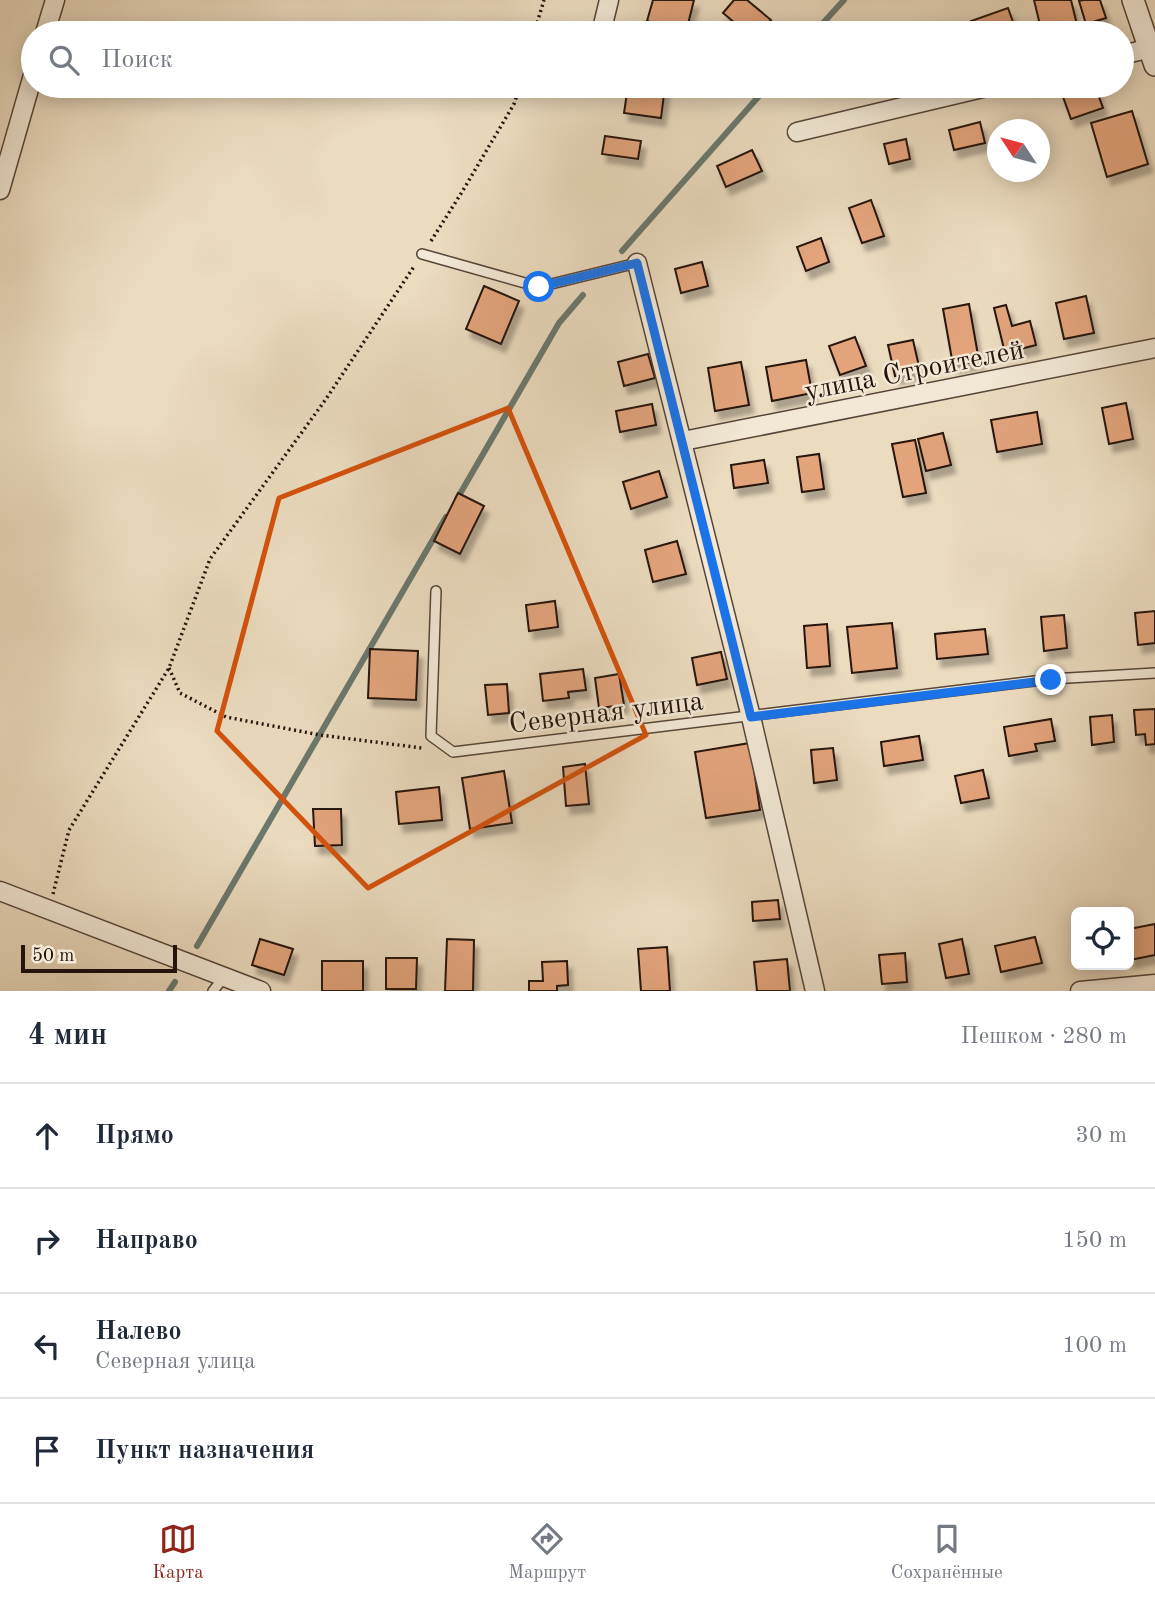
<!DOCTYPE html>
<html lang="ru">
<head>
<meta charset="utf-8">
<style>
  :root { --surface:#fff; --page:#f6f6f7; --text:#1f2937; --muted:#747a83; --line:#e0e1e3; --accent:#8f2418 }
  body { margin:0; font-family:"Old Standard TT",serif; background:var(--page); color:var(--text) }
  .controls { position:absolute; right:21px; bottom:21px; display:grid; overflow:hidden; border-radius:10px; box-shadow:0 4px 18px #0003 }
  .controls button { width:63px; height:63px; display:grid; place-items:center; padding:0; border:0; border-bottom:2px solid var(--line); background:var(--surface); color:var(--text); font:35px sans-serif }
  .compass { position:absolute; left:987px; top:119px; width:63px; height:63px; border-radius:50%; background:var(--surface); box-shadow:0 4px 18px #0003; rotate:306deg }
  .scale { position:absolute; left:21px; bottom:18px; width:156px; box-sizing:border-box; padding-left:7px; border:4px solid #25130c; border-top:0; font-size:19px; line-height:24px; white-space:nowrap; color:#25130c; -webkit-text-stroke:5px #f2e8d5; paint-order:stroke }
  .stop { position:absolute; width:21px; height:21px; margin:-16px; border:5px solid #1a73e8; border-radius:50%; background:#fff }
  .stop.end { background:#1a73e8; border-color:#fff; box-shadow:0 2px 7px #0008 }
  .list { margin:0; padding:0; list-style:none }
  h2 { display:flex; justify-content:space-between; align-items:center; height:91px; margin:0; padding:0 28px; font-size:30px }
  h2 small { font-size:23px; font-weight:400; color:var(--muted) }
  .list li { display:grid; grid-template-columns:46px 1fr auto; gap:21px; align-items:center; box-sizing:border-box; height:105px; padding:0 28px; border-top:2px solid var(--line) }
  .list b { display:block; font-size:26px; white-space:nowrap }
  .list p { margin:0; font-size:23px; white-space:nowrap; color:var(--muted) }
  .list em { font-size:23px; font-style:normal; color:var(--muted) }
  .icon { flex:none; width:38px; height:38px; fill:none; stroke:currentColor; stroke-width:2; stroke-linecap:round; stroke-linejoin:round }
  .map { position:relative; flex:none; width:1155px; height:991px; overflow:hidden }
  .search { position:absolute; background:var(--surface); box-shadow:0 4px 18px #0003; left:21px; right:21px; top:21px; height:77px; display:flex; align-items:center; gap:18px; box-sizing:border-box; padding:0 24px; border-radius:38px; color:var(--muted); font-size:26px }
  .sheet { height:511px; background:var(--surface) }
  nav { display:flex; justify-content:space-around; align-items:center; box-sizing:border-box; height:98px; border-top:2px solid var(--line); background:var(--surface); font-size:19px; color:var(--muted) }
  nav a { display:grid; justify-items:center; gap:4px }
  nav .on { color:var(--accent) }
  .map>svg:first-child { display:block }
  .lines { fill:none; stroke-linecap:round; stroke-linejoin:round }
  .stream { stroke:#6b786d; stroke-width:6 }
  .building { fill:#e3a47b; stroke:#25130c; stroke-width:2; filter:url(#shadow) }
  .service-casing { stroke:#564539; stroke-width:12 }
  .minor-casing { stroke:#564539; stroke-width:21 }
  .tertiary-casing { stroke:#564539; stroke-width:24 }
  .path { stroke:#25130c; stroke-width:3.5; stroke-dasharray:2 3.5; stroke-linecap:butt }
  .service { stroke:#f2e8d5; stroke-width:9 }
  .minor { stroke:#f2e8d5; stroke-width:18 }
  .tertiary { stroke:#f2e8d5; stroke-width:21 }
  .route { stroke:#1a73e8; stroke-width:9 }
  .marked { fill:none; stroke:#d4520c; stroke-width:5; stroke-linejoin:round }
  .labels { text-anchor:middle; stroke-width:5; stroke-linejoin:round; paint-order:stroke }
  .street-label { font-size:28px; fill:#25130c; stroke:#f2e8d5 }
</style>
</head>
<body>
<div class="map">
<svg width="1155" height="991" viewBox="0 0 1155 991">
  <defs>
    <filter id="shadow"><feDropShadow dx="4.5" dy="8" stdDeviation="2" flood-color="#0004"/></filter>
  </defs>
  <rect width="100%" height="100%" fill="#ebdbbf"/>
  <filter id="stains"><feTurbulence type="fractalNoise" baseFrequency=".00286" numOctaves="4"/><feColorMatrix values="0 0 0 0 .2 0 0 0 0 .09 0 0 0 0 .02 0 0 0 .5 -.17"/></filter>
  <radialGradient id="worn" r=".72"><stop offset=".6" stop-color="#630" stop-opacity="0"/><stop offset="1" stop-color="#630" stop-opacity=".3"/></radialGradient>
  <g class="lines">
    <g class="stream">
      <polyline points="814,33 844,0"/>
      <polyline points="622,251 768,86"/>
      <polyline points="457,499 559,323 583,295"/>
      <polyline points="197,946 446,517"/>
      <polyline points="169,991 175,982"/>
    </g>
  </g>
  <g class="building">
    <polygon points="653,0 694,0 686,32 647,21"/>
    <polygon points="734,0 747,0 771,20 760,33 739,33 731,27 735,23 723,13"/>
    <polygon points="1034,0 1071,0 1078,29 1059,33 1042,33"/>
    <polygon points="1083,0 1100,0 1106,18 1086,24 1079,1"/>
    <polygon points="1008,8 1017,33 976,33 971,21"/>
    <polygon points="628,86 665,86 661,118 624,113"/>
    <polygon points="1086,86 1095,86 1103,108 1071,119 1062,94"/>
    <polygon points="1132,111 1148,164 1107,177 1091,123"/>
    <polygon points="980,122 985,143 954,150 949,130"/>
    <polygon points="605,136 641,141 638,159 602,154"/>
    <polygon points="906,139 910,159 889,164 884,144"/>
    <polygon points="752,150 762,171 726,187 717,166"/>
    <polygon points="871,200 884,236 862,243 849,208"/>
    <polygon points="821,238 829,262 806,271 797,247"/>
    <polygon points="702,262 708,286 681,293 675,269"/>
    <polygon points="484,286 519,301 501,344 466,329"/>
    <polygon points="1086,296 1094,333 1064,339 1056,303"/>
    <polygon points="969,304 979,361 953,365 943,309"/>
    <polygon points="1006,305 1012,326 1030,321 1036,345 1005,353 994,308"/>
    <polygon points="855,337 866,366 840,375 829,346"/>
    <polygon points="913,340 920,371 895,376 888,345"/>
    <polygon points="648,354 655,378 624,386 618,362"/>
    <polygon points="806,360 812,393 772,401 766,367"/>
    <polygon points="741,362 749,405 715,411 708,368"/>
    <polygon points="1126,403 1133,439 1109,444 1102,408"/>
    <polygon points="652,404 656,425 620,432 616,411"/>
    <polygon points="1037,412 1042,444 997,452 991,420"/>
    <polygon points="943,433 951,465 926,471 918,439"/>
    <polygon points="915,440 926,493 903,497 892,444"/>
    <polygon points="819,454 824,489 802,492 797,457"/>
    <polygon points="764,460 768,483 734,488 731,465"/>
    <polygon points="659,471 667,497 631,509 623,482"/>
    <polygon points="458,493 484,506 460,554 434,541"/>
    <polygon points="677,541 686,574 653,582 645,550"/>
    <polygon points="555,601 558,627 529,631 526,605"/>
    <polygon points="1155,611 1155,643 1138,645 1135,613"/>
    <polygon points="1064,615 1067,648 1044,651 1041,617"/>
    <polygon points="892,623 897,668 852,673 847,627"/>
    <polygon points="827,624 830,666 807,668 804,626"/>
    <polygon points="985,629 988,654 937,659 935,634"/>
    <polygon points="370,649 418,651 416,700 368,698"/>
    <polygon points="721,652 727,679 697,685 692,658"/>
    <polygon points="583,669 586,690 568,692 569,698 543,701 540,674"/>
    <polygon points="619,674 624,705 599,708 595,678"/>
    <polygon points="507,684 509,713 488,715 485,685"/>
    <polygon points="1155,709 1155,744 1146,745 1145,734 1136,735 1134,710"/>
    <polygon points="1112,715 1114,742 1092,745 1090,717"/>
    <polygon points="1051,719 1055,741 1035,744 1037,751 1009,756 1004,727"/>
    <polygon points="919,736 923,760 884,766 881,742"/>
    <polygon points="750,743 760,810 706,818 695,752"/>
    <polygon points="833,748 837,780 814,783 811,750"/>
    <polygon points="585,764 589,804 566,806 563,767"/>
    <polygon points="983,770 989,798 961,803 955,776"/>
    <polygon points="504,771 512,823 470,829 462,778"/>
    <polygon points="439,787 442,820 399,824 396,792"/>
    <polygon points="313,809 341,809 342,845 315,846"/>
    <polygon points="778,900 780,919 753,921 752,902"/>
    <polygon points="1155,924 1155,955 1130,960 1129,929"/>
    <polygon points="1035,937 1042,963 1001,972 995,946"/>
    <polygon points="260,939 293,949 284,975 252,965"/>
    <polygon points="447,939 474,940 473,991 445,991"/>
    <polygon points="962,939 969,974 946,978 939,944"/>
    <polygon points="667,947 670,991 641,991 638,949"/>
    <polygon points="905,953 907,982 882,984 879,955"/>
    <polygon points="386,958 417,958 416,989 386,989"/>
    <polygon points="787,959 790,991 757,991 754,962"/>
    <rect x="322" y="961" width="41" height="30"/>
    <polygon points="567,961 568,985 557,986 557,991 529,991 529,981 543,981 542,962"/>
  </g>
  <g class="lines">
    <defs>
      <g id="service">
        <polyline points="422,254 539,287 637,263"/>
        <polyline points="436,591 431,736 453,752 1051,679 1155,673"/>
        <polyline points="213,991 224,977"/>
      </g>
      <g id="minor">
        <polyline points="45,33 55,0"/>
        <polyline points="601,33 609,0"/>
        <polyline points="1122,55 1155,47"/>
        <polyline points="797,132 991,86"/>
        <polyline points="0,190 33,75"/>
        <polyline points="637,263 751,717 815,991"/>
        <polyline points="683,441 1155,348"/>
        <polyline points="0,891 261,991"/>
        <polyline points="1080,991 1155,984"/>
      </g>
      <polyline id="tertiary" points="1133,0 1155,65"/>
    </defs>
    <use href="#service" class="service-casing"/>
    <use href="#minor" class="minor-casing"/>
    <use href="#tertiary" class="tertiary-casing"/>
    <g class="path">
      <polyline points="534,33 544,0"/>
      <polyline points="431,241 462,192 514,104 520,86"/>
      <polyline points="169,668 180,693 226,717 320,735 422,748"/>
      <polyline points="53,894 69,830 169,668 210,559 326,399 415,265"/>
    </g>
    <use href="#service" class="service"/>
    <use href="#minor" class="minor"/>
    <use href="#tertiary" class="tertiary"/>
  </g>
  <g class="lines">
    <polyline class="route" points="539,287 637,263 751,717 1051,680"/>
  </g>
  <path class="marked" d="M508,408L646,735L368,888L217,731L279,498Z"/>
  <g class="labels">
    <g class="street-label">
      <text transform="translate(914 369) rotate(-11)" y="10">улица Строителей</text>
      <text transform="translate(606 711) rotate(-7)" y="10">Северная улица</text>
    </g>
  </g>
  <rect width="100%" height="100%" filter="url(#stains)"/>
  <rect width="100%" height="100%" fill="url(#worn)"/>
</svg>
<div class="controls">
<button><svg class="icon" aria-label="locate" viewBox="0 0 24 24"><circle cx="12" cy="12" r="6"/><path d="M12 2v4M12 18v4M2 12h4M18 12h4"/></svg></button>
</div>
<svg class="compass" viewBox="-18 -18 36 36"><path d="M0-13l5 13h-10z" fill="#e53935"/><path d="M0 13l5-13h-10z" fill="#747a83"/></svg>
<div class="scale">50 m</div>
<div class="stop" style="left:539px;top:287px"></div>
<div class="stop end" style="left:1051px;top:680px"></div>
<div class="search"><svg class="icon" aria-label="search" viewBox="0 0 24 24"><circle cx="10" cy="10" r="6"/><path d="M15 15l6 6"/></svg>Поиск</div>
</div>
<section class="sheet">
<h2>4 мин<small>Пешком · 280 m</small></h2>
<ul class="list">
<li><svg class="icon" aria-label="ahead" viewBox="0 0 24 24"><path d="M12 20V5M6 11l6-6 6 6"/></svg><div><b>Прямо</b></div><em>30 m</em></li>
<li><svg class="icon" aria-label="right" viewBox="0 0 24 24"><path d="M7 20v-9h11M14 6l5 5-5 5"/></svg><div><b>Направо</b></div><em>150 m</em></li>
<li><svg class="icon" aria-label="left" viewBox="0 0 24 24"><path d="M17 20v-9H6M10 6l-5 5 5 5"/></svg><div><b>Налево</b><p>Северная улица</p></div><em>100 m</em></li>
<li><svg class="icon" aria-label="arrive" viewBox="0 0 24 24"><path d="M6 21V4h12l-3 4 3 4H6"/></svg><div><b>Пункт назначения</b></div></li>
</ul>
</section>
<nav>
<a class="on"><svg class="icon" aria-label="map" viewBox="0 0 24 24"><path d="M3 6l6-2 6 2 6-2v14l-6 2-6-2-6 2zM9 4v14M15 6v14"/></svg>Карта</a>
<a><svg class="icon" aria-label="directions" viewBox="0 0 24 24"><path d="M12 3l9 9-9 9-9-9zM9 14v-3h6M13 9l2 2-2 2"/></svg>Маршрут</a>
<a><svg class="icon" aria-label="saved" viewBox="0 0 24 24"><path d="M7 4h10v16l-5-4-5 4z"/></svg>Сохранённые</a>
</nav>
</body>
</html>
